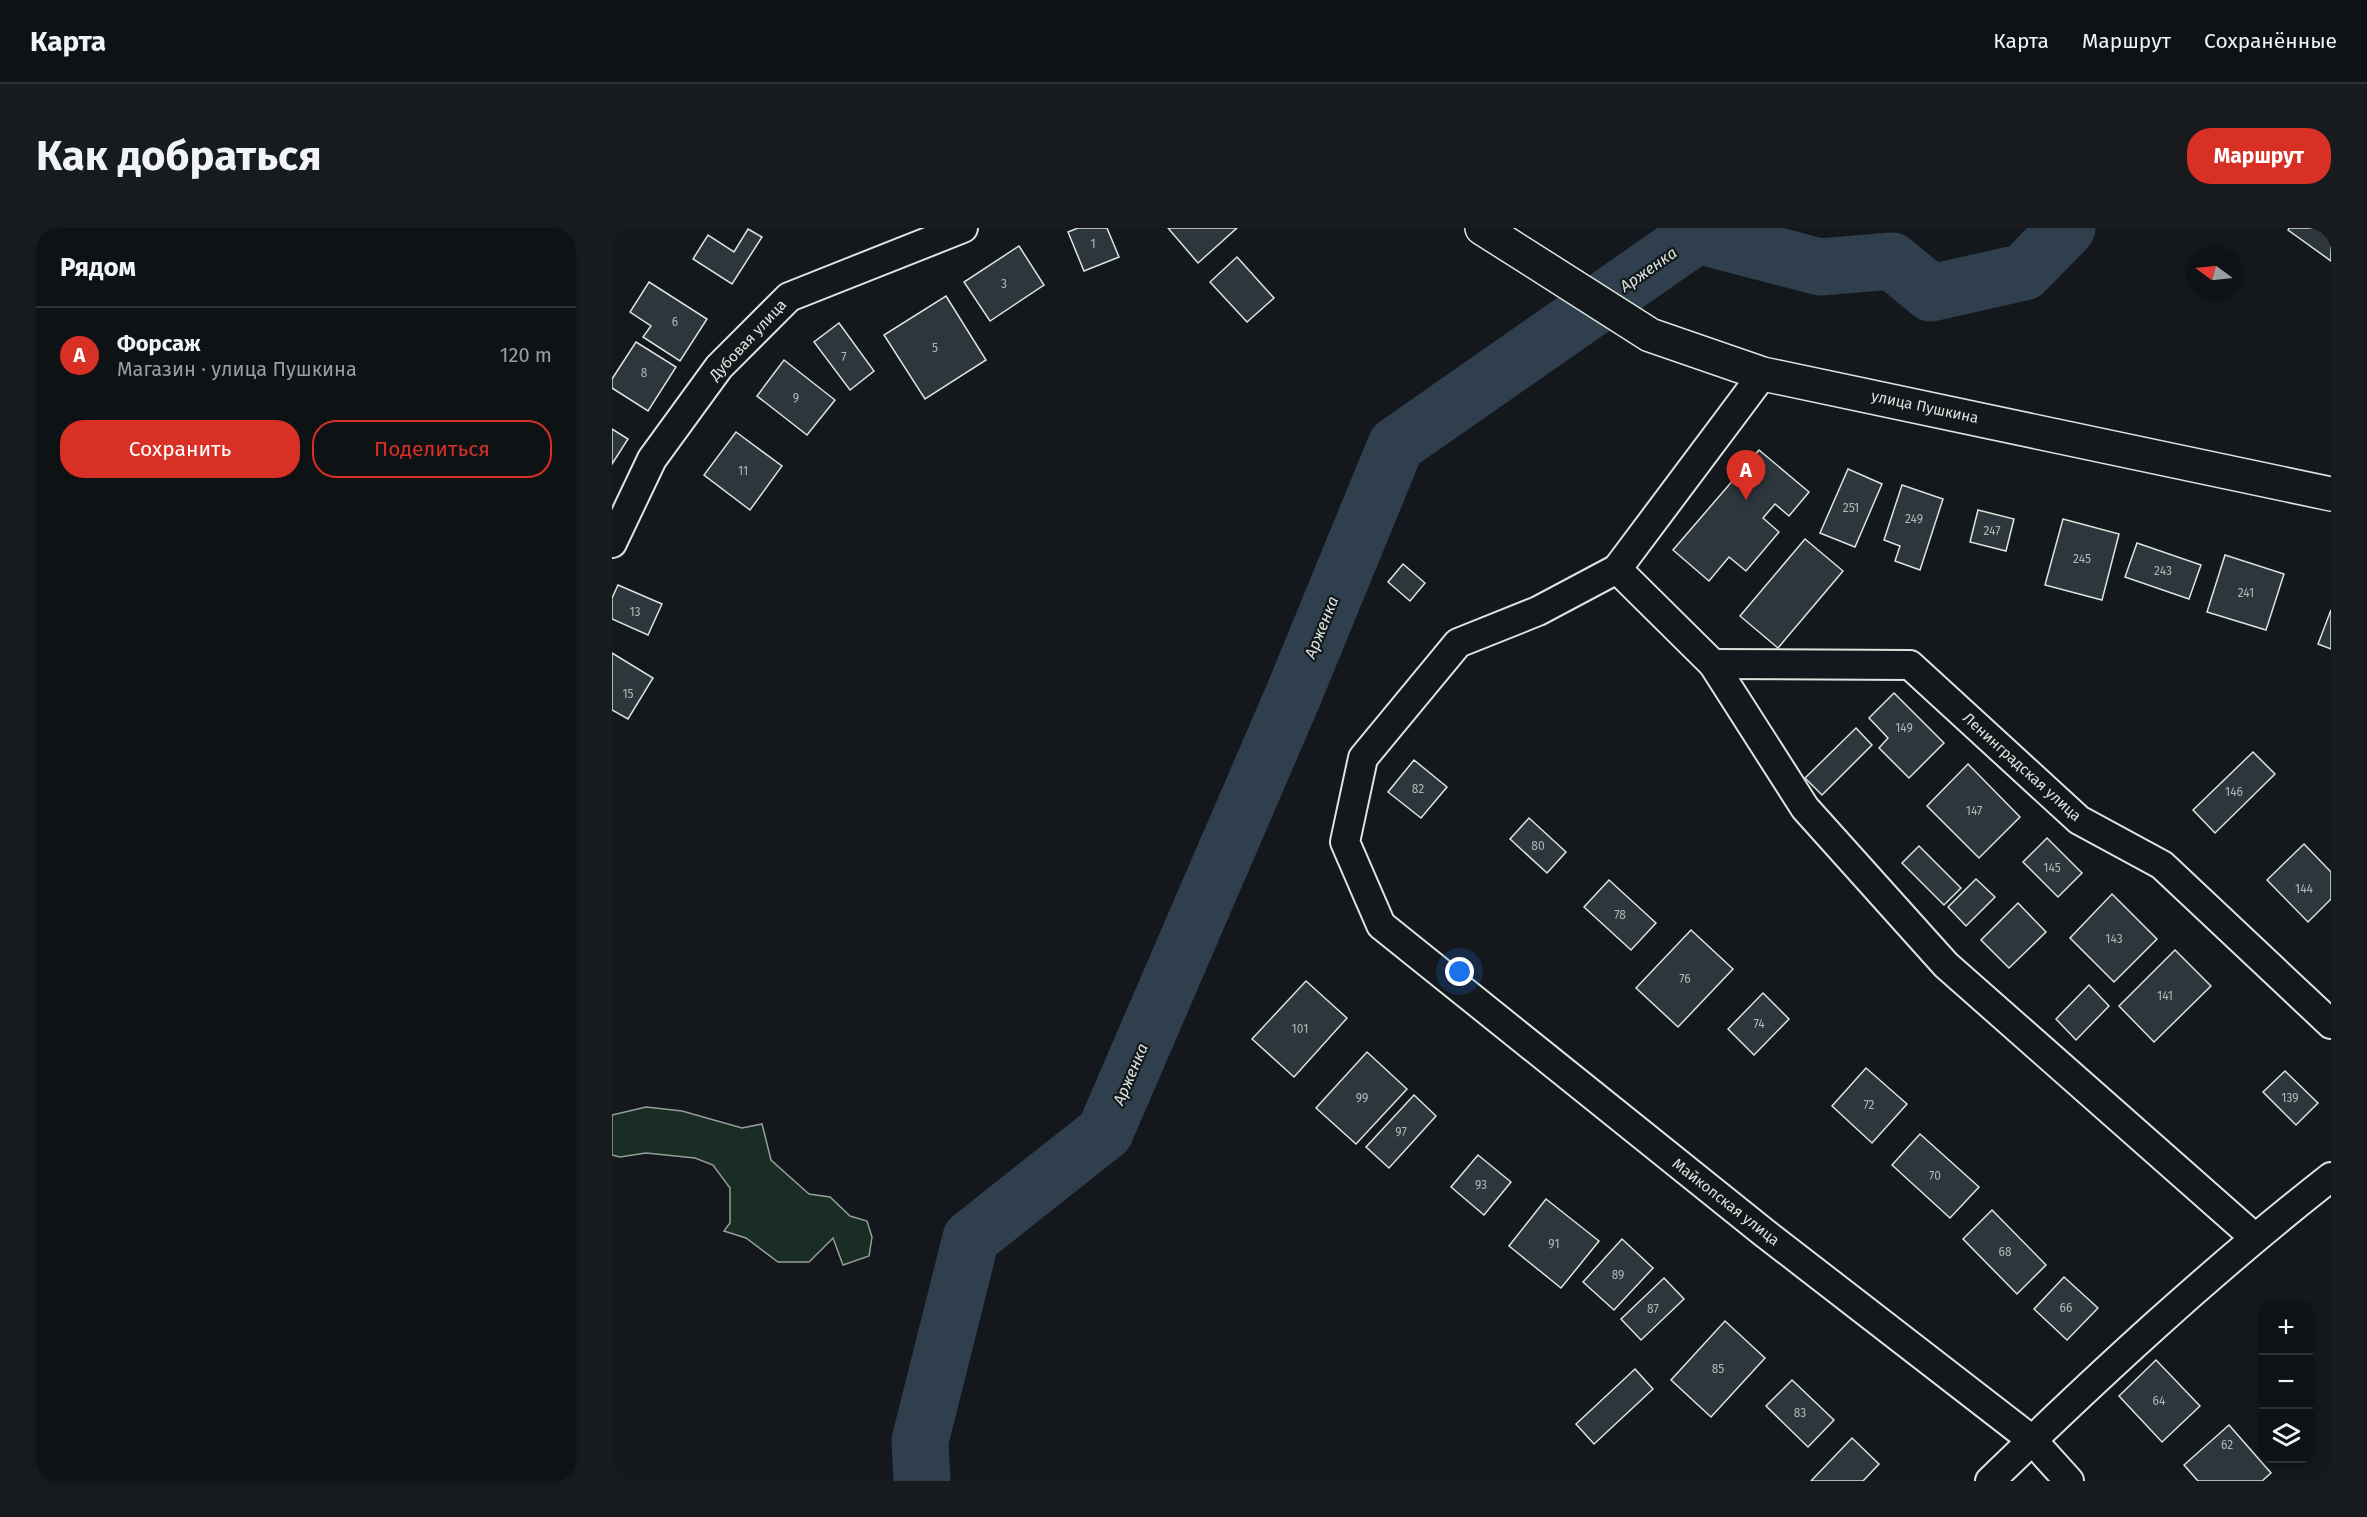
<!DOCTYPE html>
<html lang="ru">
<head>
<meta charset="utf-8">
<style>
  :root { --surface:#0f1215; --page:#181b1e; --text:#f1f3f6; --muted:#9b9ea0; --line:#2f3234; --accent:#d93025 }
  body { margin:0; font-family:"Fira Sans",sans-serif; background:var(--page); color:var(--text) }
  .controls { position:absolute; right:18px; bottom:18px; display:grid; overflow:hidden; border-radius:12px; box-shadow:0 2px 4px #0004 }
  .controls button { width:54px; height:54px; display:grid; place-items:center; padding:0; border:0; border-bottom:2px solid var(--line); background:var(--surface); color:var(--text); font:30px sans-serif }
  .compass { position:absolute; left:1575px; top:18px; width:54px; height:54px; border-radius:50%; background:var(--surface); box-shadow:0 2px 4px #0004; rotate:285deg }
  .you { position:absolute; left:848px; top:744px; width:21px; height:21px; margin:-15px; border:4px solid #fff; border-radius:50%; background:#1a73e8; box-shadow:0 0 0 9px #1a73e833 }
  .badge { display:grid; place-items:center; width:39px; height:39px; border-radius:50%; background:var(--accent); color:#fff; font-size:20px; font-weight:700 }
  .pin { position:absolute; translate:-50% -50px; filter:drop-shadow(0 2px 3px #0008) }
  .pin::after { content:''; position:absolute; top:32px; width:21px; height:18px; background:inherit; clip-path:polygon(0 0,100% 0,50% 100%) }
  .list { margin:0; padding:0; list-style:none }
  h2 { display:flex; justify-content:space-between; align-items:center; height:78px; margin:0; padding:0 24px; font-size:26px }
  h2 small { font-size:20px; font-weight:400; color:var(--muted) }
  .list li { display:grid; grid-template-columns:39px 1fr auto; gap:18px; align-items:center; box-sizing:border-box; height:96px; padding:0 24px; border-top:2px solid var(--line) }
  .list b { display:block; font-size:22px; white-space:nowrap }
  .list p { margin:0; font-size:20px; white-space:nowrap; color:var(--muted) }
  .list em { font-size:20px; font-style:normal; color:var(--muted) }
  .actions { display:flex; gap:12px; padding:18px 24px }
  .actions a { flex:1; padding:14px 0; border:2px solid var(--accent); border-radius:24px; text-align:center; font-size:21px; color:var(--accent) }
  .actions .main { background:var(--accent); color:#fff }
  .icon { flex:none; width:33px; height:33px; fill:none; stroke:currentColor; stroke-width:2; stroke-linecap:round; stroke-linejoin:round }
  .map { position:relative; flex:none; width:1719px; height:1253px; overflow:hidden; border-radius:24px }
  header { display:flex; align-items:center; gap:36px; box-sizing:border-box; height:84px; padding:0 30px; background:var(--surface); border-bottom:2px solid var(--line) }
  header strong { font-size:28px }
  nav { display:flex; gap:33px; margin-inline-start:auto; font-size:21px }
  .intro { display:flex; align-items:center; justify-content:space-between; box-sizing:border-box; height:144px; padding:0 36px }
  h1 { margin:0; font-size:42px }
  .button { padding:15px 27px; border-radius:24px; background:var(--accent); color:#fff; font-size:21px; font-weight:700 }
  main { display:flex; gap:36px; padding:0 36px }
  aside { flex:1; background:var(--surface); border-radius:24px; box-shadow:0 2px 4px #0004 }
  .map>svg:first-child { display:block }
  .green { fill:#1a2d24; stroke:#939e99; stroke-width:1.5 }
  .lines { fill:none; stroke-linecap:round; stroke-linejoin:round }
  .river { stroke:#2f3f4d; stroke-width:57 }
  .building { fill:#2c363c; stroke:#d8e6dc; stroke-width:1.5 }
  .minor-casing { stroke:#d8e6dc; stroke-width:32 }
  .secondary-casing { stroke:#d8e6dc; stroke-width:36 }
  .minor { stroke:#14181c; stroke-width:28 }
  .secondary { stroke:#14181c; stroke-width:33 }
  .labels { text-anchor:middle; stroke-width:4.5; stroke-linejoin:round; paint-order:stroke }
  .number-label { font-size:12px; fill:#adbab4 }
  .street-label { font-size:15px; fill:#d8e6dc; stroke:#14181c }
  .water-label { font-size:16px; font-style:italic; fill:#d8e6dc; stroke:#14181c }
</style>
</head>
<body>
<header>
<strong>Карта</strong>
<nav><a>Карта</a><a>Маршрут</a><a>Сохранённые</a></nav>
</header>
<div class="intro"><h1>Как добраться</h1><a class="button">Маршрут</a></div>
<main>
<aside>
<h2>Рядом<small></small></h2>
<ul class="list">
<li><span class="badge">A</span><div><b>Форсаж</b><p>Магазин · улица Пушкина</p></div><em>120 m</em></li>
</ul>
<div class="actions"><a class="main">Сохранить</a><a>Поделиться</a></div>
</aside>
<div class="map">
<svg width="1719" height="1253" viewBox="0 0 1719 1253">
  <rect width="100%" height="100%" fill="#14181c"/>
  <polygon class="green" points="34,879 70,883 130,900 150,896 159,932 197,966 218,969 238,988 255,993 260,1009 257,1028 231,1037 221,1010 197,1034 166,1034 134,1010 112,1003 118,995 118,960 101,937 83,930 34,925 8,929 0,927 0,887"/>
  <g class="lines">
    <polyline class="river" points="310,1253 308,1213 359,1010 493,904 681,468 784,217 1085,7 1208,39 1280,33 1319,65 1412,44 1455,0"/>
  </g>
  <g class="building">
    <polygon points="466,0 495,0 507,29 472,43 456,4"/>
    <polygon points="556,0 625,0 586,35"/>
    <polygon points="1677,0 1719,0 1719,33 1676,2"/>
    <polygon points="136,1 150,9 120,56 81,31 96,7 122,24"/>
    <polygon points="407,18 432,57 378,93 352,54"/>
    <polygon points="625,29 662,70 635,94 598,54"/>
    <polygon points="37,54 95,91 68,133 31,109 39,98 18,84"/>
    <polygon points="334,68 374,132 313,171 272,107"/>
    <polygon points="227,95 262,143 238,162 202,114"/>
    <polygon points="24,114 64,139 36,183 0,160 0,151"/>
    <polygon points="172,132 223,172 195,207 145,168"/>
    <polygon points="0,201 16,211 0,236"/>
    <polygon points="124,204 170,238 138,282 92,247"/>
    <polygon points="1147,222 1197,264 1177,288 1163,276 1151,290 1167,304 1134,343 1117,329 1097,353 1061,322"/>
    <polygon points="1236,241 1270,256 1243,319 1208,305"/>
    <polygon points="1290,257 1331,271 1308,342 1283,333 1288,318 1272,312"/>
    <polygon points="1366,282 1402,291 1394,323 1358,314"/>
    <polygon points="1451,291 1507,306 1490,372 1433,357"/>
    <polygon points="1193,311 1231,343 1166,420 1128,388"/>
    <polygon points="1525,315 1589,337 1577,371 1513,349"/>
    <polygon points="1613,327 1672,346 1654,402 1595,384"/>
    <polygon points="791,336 813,355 798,373 776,354"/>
    <polygon points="6,357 50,376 36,407 0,391 0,370"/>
    <polygon points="1719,382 1719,421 1706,416"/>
    <polygon points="0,425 41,450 16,491 0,482"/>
    <polygon points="1282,465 1332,515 1297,550 1267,520 1276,510 1257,490"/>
    <polygon points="1244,500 1260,517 1210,567 1193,550"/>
    <polygon points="1641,524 1663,546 1603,605 1581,582"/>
    <polygon points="802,532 835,559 809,590 776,564"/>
    <polygon points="1356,536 1408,589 1367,630 1315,578"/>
    <polygon points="917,590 954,624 935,645 898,611"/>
    <polygon points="1435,610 1470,645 1446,669 1411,634"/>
    <polygon points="1692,616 1719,644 1719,671 1696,694 1655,652"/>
    <polygon points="1307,618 1349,660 1332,677 1290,635"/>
    <polygon points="1364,651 1383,669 1354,698 1336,679"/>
    <polygon points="997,652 1044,695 1019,722 972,679"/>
    <polygon points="1500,666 1545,711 1502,754 1458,710"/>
    <polygon points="1406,675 1434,704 1397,740 1369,712"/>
    <polygon points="1079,702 1121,741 1066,799 1024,760"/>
    <polygon points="1563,722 1599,758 1542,814 1507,778"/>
    <polygon points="694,753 735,790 682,849 640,811"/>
    <polygon points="1477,757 1497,778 1464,812 1444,791"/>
    <polygon points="1151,765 1177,791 1142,827 1116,801"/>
    <polygon points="755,824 795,861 744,916 704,880"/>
    <polygon points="1254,840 1295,876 1260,915 1220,878"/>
    <polygon points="1673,843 1706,875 1684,897 1651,864"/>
    <polygon points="802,867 824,888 777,940 754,919"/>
    <polygon points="1308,906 1367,959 1338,990 1280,937"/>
    <polygon points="866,927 899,954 872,987 839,959"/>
    <polygon points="934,971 987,1013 949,1060 897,1018"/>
    <polygon points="1380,982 1434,1037 1405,1066 1351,1011"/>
    <polygon points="1010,1011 1041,1040 1002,1082 971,1054"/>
    <polygon points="1452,1049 1486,1080 1455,1112 1422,1081"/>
    <polygon points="1052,1050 1072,1071 1029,1112 1009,1091"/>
    <polygon points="1113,1093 1153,1130 1099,1189 1059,1152"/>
    <polygon points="1544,1132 1588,1178 1550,1214 1507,1168"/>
    <polygon points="1023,1141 1041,1161 982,1216 964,1196"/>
    <polygon points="1180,1152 1222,1192 1196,1219 1154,1178"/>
    <polygon points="1617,1197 1659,1245 1650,1253 1586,1253 1572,1237"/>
    <polygon points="1240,1210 1267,1236 1251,1253 1199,1253"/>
  </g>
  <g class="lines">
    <defs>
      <g id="minor">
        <polyline points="1151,146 1005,341 1101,436 1193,580 1334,737 1642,1009"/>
        <polyline points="0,315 40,231 107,139 177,69 351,0"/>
        <polyline points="1005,341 926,383 846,415 751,530 733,614 769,697 1150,1003 1420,1212 1457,1253"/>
        <polyline points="1101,436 1298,437 1467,592 1550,637 1719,796"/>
        <path d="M1378,1253C1487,1147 1599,1043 1719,949"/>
      </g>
      <polyline id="secondary" points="870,0 1038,107 1151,146 1719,266"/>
    </defs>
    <use href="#minor" class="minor-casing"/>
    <use href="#secondary" class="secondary-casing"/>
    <use href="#minor" class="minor"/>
    <use href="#secondary" class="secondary"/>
  </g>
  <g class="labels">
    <g class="number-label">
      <text x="481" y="20">1</text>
      <text x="392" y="60">3</text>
      <text x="63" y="98">6</text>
      <text x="323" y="124">5</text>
      <text x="232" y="133">7</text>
      <text x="32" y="149">8</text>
      <text x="184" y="174">9</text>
      <text x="131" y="247">11</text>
      <text x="1239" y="284">251</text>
      <text x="1302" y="295">249</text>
      <text x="1380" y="307">247</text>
      <text x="1470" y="335">245</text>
      <text x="1551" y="347">243</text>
      <text x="1634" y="369">241</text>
      <text x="23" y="388">13</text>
      <text x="16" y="470">15</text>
      <text x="1292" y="504">149</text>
      <text x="806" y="565">82</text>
      <text x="1622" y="568">146</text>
      <text x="1362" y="587">147</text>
      <text x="926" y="622">80</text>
      <text x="1440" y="644">145</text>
      <text x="1692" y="665">144</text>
      <text x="1008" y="691">78</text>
      <text x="1502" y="715">143</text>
      <text x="1073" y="755">76</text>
      <text x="1553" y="772">141</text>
      <text x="1147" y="800">74</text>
      <text x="688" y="805">101</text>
      <text x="750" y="874">99</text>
      <text x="1678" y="874">139</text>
      <text x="1257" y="881">72</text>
      <text x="789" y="908">97</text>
      <text x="1323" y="952">70</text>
      <text x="869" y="961">93</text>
      <text x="942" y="1020">91</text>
      <text x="1393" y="1028">68</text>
      <text x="1006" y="1051">89</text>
      <text x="1454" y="1084">66</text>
      <text x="1041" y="1085">87</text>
      <text x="1106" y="1145">85</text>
      <text x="1547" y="1177">64</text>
      <text x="1188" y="1189">83</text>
      <text x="1615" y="1221">62</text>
    </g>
    <g class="street-label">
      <text transform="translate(136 112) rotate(-47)" y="5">Дубовая улица</text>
      <text transform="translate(1313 179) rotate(12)" y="5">улица Пушкина</text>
      <text transform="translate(1410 539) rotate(42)" y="5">Ленинградская улица</text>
      <text transform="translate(1114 974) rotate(38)" y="5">Майкопская улица</text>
    </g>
    <g class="water-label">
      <text transform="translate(1036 41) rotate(-35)" y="6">Арженка</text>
      <text transform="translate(709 399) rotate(-68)" y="6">Арженка</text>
      <text transform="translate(518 846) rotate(-67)" y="6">Арженка</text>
    </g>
  </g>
</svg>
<div class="controls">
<button>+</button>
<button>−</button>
<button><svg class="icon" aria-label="layers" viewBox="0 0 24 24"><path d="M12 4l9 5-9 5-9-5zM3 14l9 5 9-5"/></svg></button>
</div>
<svg class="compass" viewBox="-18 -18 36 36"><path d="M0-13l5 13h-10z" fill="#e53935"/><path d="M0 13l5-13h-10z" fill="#9b9ea0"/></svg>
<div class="you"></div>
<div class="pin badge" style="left:1134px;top:272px">A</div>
</div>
</main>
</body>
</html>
